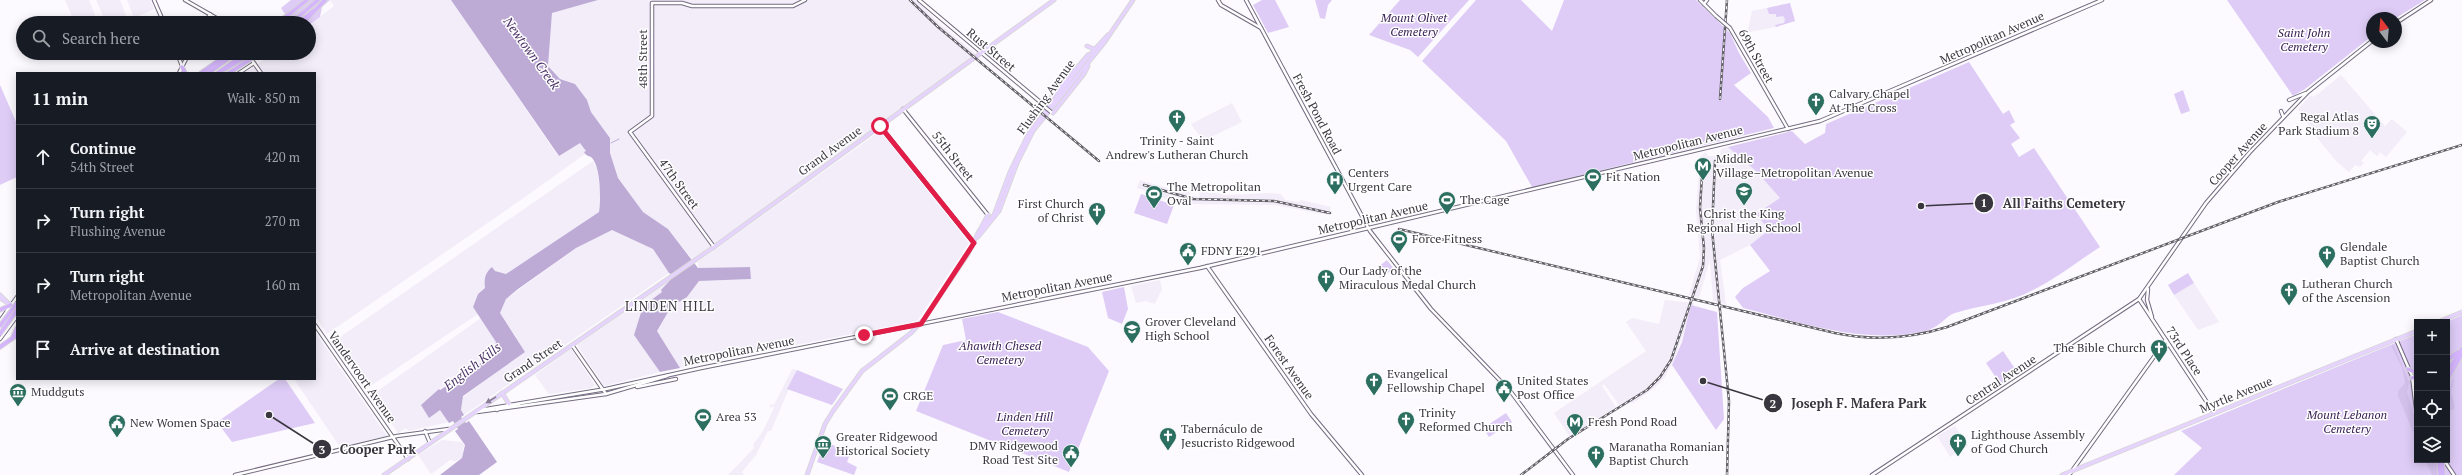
<!DOCTYPE html>
<html lang="en">
<head>
<meta charset="utf-8">
<style>
  :root { --surface:#171b24; --page:#20242c; --text:#f1f3f6; --muted:#9ea1a6; --line:#363941 }
  body { margin:0; font-family:"PT Serif",serif; background:var(--page); color:var(--text) }
  .controls { position:absolute; right:12px; bottom:12px; display:grid; overflow:hidden; border-radius:0px; box-shadow:0 2px 10px #0003 }
  .controls button { width:36px; height:36px; display:grid; place-items:center; padding:0; border:0; border-bottom:1px solid var(--line); background:var(--surface); color:var(--text); font:20px sans-serif }
  .compass { position:absolute; left:2366px; top:12px; width:36px; height:36px; border-radius:50%; background:var(--surface); box-shadow:0 2px 10px #0003; rotate:344deg }
  .stop { position:absolute; width:12px; height:12px; margin:-9px; border:3px solid #e11d48; border-radius:50%; background:#fff }
  .stop.end { background:#e11d48; border-color:#fff; box-shadow:0 1px 4px #0008 }
  .list { margin:0; padding:0; list-style:none }
  h2 { display:flex; justify-content:space-between; align-items:center; height:52px; margin:0; padding:0 16px; font-size:17px }
  h2 small { font-size:13px; font-weight:400; color:var(--muted) }
  .list li { display:grid; grid-template-columns:26px 1fr auto; gap:12px; align-items:center; box-sizing:border-box; height:64px; padding:0 16px; border-top:1px solid var(--line) }
  .list b { display:block; font-size:15px; white-space:nowrap }
  .list p { margin:0; font-size:13px; white-space:nowrap; color:var(--muted) }
  .list em { font-size:13px; font-style:normal; color:var(--muted) }
  .icon { flex:none; width:22px; height:22px; fill:none; stroke:currentColor; stroke-width:2; stroke-linecap:round; stroke-linejoin:round }
  .map { position:relative; flex:none; width:2462px; height:475px; overflow:hidden }
  .search { position:absolute; background:var(--surface); box-shadow:0 2px 10px #0003; left:16px; top:16px; width:300px; height:44px; display:flex; align-items:center; gap:10px; box-sizing:border-box; padding:0 14px; border-radius:22px; color:var(--muted); font-size:15px }
  .panel { position:absolute; background:var(--surface); box-shadow:0 2px 10px #0003; left:16px; top:72px; width:300px; height:308px; border-radius:0px }
  .map>svg:first-child { display:block }
  .built { fill:#f2edf9 }
  .green { fill:#deccf6 }
  .forest { fill:#d3c1ec }
  .water { fill:#bdabd6 }
  .lines { fill:none; stroke-linecap:round; stroke-linejoin:round }
  .stream { stroke:#bdabd6; stroke-width:1 }
  .secondary-casing { stroke:#746b80; stroke-width:4.5 }
  .primary-casing { stroke:#d8d7d9; stroke-width:5 }
  .highway-casing { stroke:#d8d7d9; stroke-width:5.5 }
  .secondary { stroke:#fff; stroke-width:2.5 }
  .primary { stroke:#e6d3ff; stroke-width:3 }
  .highway { stroke:#d6b5ff; stroke-width:3.5 }
  .rail-casing { stroke:#636068; stroke-width:2.5 }
  .rail { stroke:#fff; stroke-width:1; stroke-dasharray:3; stroke-linecap:butt }
  .secondary-bridge-casing { stroke:#746b80; stroke-width:4.5; stroke-linecap:butt }
  .highway-bridge-casing { stroke:#d8d7d9; stroke-width:5.5; stroke-linecap:butt }
  .secondary-bridge { stroke:#fff; stroke-width:2.5 }
  .highway-bridge { stroke:#d6b5ff; stroke-width:3.5 }
  .oneway { fill:#877d95 }
  .route { stroke:#e11d48; stroke-width:5 }
  .labels { text-anchor:middle; stroke-width:3; stroke-linejoin:round; paint-order:stroke }
  .park-label { font-size:12px; font-style:italic; fill:#3a2055; stroke:#fff }
  .street-label { font-size:12px; fill:#3a363f; stroke:#fff }
  .poi-label { font-size:12px; fill:#3a363f; stroke:#fff; text-anchor:start }
  .water-label { font-size:13px; font-style:italic; fill:#4d3369; stroke:#fff }
  .neighbourhood-label { font-size:13px; letter-spacing:1px; fill:#3a363f; stroke:#fff }
  .leader { fill:none; stroke:#3a363f; stroke-width:1.5 }
  .callout-dot { fill:#3a363f; stroke:#fff; stroke-width:1.5 }
  .mark-label { font-size:12px; text-anchor:middle; font-weight:bold; fill:#fff }
  .callout-label { font-size:13px; text-anchor:middle; font-weight:bold; fill:#3a363f; stroke:#fff; stroke-width:3; stroke-linejoin:round; paint-order:stroke }
</style>
</head>
<body>
<div class="map">
<svg width="2462" height="475" viewBox="0 0 2462 475">
  <rect width="100%" height="100%" fill="#fcfaff"/>
  <g class="built">
    <polygon points="65,0 89,0 98,23 75,23"/>
    <polygon points="96,0 120,0 128,21 123,23 106,23"/>
    <polygon points="127,0 150,0 154,9 134,18"/>
    <polygon points="330,0 451,0 558,156 580,142 586,151 585,154 525,197 327,334 315,316 315,73 244,73 274,53 309,53 309,25 334,6"/>
    <polygon points="598,0 916,0 941,25 977,55 693,260 668,229 643,212 618,178 610,153 610,138 591,112 587,100 566,81 560,79 548,66 552,13"/>
    <polygon points="1790,3 1795,21 1776,27 1749,32 1748,30 1752,11"/>
    <polygon points="2341,75 2385,126 2392,119 2407,132 2386,157 2380,152 2377,156 2370,150 2361,161 2364,163 2360,167 2355,165 2349,172 2337,162 2322,144 2298,109 2311,95 2313,97 2318,94"/>
    <polygon points="1232,103 1242,122 1203,141 1191,124"/>
    <polygon points="880,131 969,243 917,321 680,368 657,331 671,307 687,297 699,281 751,279 750,267 698,268 698,262"/>
    <polygon points="1728,147 1757,172 1780,198 1769,230 1750,245 1720,260 1726,304 1713,301 1710,260 1699,298 1689,295 1700,257 1696,211 1700,157 1706,152 1708,156 1720,156 1721,149"/>
    <polygon points="593,161 597,168 601,198 599,212 506,274 495,271 492,267 486,277 485,288 478,294 473,307 478,314 366,389 333,342"/>
    <polygon points="1140,180 1170,189 1189,191 1192,196 1200,197 1198,191 1229,195 1269,193 1281,194 1285,200 1299,202 1301,200 1331,207 1329,215 1274,205 1189,204 1169,200 1137,188"/>
    <polygon points="612,229 653,249 669,273 464,415 461,410 463,397 505,366 516,337 500,313 506,299 576,248"/>
    <polygon points="674,276 663,292 643,306 634,335 660,372 604,386 577,345"/>
    <polygon points="1160,280 1162,289 1155,304 1146,301 1136,303 1131,286"/>
    <polygon points="2194,283 2219,322 2198,330 2174,295"/>
    <polygon points="1665,300 1694,303 1674,360 1665,377 1654,388 1632,404 1629,400 1619,405 1604,384 1602,386 1616,407 1570,437 1554,413 1646,351 1626,322 1632,318 1659,324"/>
    <polygon points="481,318 496,342 496,349 493,355 439,389 440,409 449,422 409,431 406,428 398,433 372,395"/>
    <polygon points="315,332 387,436 340,447 294,379 315,379"/>
    <polygon points="571,349 595,385 591,388 549,394 535,375"/>
    <polygon points="792,369 797,370 771,431 768,431 756,455 742,472 744,475 728,475 754,448 753,445 763,431 774,408 773,406 769,409 771,404 774,405"/>
    <polygon points="1955,426 1968,446 1950,457 1937,436"/>
    <polygon points="442,440 462,442 464,445 462,458 455,461 450,460 431,474 418,455"/>
  </g>
  <g class="green">
    <polygon points="291,0 330,0 322,7 320,17 309,25 291,23 281,8"/>
    <polygon points="1262,0 1275,0 1289,27 1268,33 1253,5"/>
    <polygon points="1315,0 1332,0 1328,5 1325,19 1320,18"/>
    <polygon points="1400,0 1469,0 1418,57 1410,50 1369,35"/>
    <polygon points="1476,0 1521,0 1552,31 1564,0 1696,0 1730,33 1739,53 1751,73 1734,85 1768,117 1774,128 1532,187 1506,141 1422,61"/>
    <polygon points="2227,0 2425,0 2396,18 2372,18 2372,36 2305,89 2293,96"/>
    <polygon points="1790,3 1795,21 1776,27 1775,25 1784,23 1785,19 1783,16 1776,17 1776,14 1769,14 1767,8"/>
    <path d="M1969,62L2003,114L2009,110L2015,122L2010,125L2020,138L2011,144L2019,157L2034,148L2100,247C2078,261 2056,279 2033,290C2009,303 1981,305 1955,313C1945,316 1941,327 1925,331C1864,345 1802,323 1743,308L1735,297L1743,288L1770,271L1750,245L1769,230L1756,214L1780,198L1757,172L1728,147L1792,131L1805,144L1825,133L1826,124Z"/>
    <polygon points="0,85 17,124 17,177 0,185"/>
    <polygon points="2183,90 2190,111 2181,114 2174,94"/>
    <polygon points="1141,194 1174,205 1167,224 1134,213"/>
    <polygon points="1387,260 1394,269 1380,278 1374,270"/>
    <polygon points="2188,273 2194,283 2174,295 2168,285"/>
    <polygon points="1124,287 1128,309 1122,324 1108,318 1102,292"/>
    <polygon points="1691,305 1717,312 1724,419 1716,430 1672,365 1682,342"/>
    <polygon points="998,312 1088,347 1109,371 1069,472 916,411 943,345 966,340 962,319"/>
    <polygon points="2462,315 2462,475 2174,475 2202,448 2181,431 2417,334 2417,460 2447,460 2446,322"/>
    <polygon points="2003,351 2018,373 2001,385 1986,363"/>
    <polygon points="797,370 843,389 832,405 787,389"/>
    <polygon points="279,379 285,379 315,423 232,442 217,422"/>
    <polygon points="1506,413 1512,422 1489,437 1483,428"/>
    <polygon points="825,442 851,452 847,462 857,467 854,475 817,462"/>
  </g>
  <g class="forest">
    <polygon points="2394,345 2409,382 2407,392 2417,425 2417,441 2398,396 2398,391 2405,383 2402,368 2391,346"/>
    <polygon points="2453,379 2454,380 2451,392 2455,408 2450,411 2447,397"/>
    <polygon points="2425,460 2438,460 2437,475 2432,475"/>
  </g>
  <path class="water" d="M451,0H598L552,13L548,66L560,79L575,84L587,100L591,112L610,138V153L618,178L643,212L668,229L698,268L750,267L751,279L699,281L687,297L671,307L657,331L680,368L660,372L634,335L643,306L662,292L661,290L674,276L669,273L653,249L612,230L576,248L518,289L506,299L500,313L525,352L463,396L461,410L464,415L461,417L466,423L469,421L497,462L479,475H440L462,458L465,445L455,431L458,429L453,421L449,423L440,410L429,418L421,405L439,389L440,390L493,355L496,342L473,307L478,294L485,288C484,279 485,273 492,267L495,271L506,274L599,212C601,201 601,165 591,157C589,156 586,156 584,152L586,151L580,143L559,156Z"/>
  <g class="lines">
    <polyline class="stream" points="611,143 619,139"/>
    <defs>
      <g id="secondary">
        <polyline points="154,0 164,23"/>
        <polyline points="185,0 225,23"/>
        <polyline points="919,0 1045,106"/>
        <polyline points="1218,0 1221,5 1261,28"/>
        <polyline points="1246,0 1370,231 1431,309 1511,392 1573,475"/>
        <polyline points="1700,0 1716,16"/>
        <polyline points="1704,4 1707,0"/>
        <polyline points="205,23 210,14"/>
        <polyline points="2396,23 2431,0"/>
        <polyline points="1730,28 1788,129"/>
        <polyline points="177,53 182,66"/>
        <polyline points="251,59 261,73"/>
        <polyline points="179,73 189,53"/>
        <polyline points="239,73 254,63"/>
        <polyline points="2289,100 2306,93"/>
        <polyline points="903,109 988,215"/>
        <polyline points="2281,111 2283,116"/>
        <polyline points="880,126 974,243"/>
        <polyline points="714,247 630,132 652,116 652,3 682,3 692,6 793,6 805,0"/>
        <polyline points="1207,266 1311,414 1362,475"/>
        <polyline points="2148,289 2147,300 2152,317"/>
        <polyline points="2139,299 2214,413"/>
        <polyline points="0,321 17,297"/>
        <polyline points="315,325 408,459"/>
        <polyline points="0,339 17,316"/>
        <polyline points="2396,339 2412,376 2417,416"/>
        <polyline points="572,345 606,394"/>
        <polyline points="2160,348 2169,345"/>
        <polyline points="637,387 676,379"/>
        <polyline points="480,410 606,389 701,368 1200,268 1820,121 2102,0"/>
        <polyline points="497,410 499,408 519,404"/>
        <polyline points="477,412 606,394 667,376"/>
        <polyline points="425,431 430,443"/>
        <polyline points="2444,460 2454,475"/>
        <polyline points="235,475 397,436 449,429"/>
        <polyline points="1872,475 2139,299 2206,203 2250,152 2308,92 2372,41"/>
        <polyline points="2069,475 2166,340"/>
      </g>
      <g id="primary">
        <polyline points="1087,46 1094,49"/>
        <polyline points="1044,106 1088,55"/>
        <polyline points="1053,113 1084,74 1088,66"/>
        <polyline points="981,228 988,215"/>
        <polyline points="978,237 999,211 1017,163 1033,131 1104,43 1133,0"/>
        <polyline points="0,295 11,306"/>
        <polyline points="0,298 11,305"/>
        <polyline points="2438,322 2462,312"/>
        <polyline points="502,393 509,404"/>
        <polyline points="384,475 714,247 1054,0"/>
        <polyline points="807,475 825,424 833,411 862,371 911,333 924,319 968,254 979,231 994,215 1010,172 1029,133 1085,60 1108,35"/>
        <polyline points="2062,475 2417,331"/>
      </g>
      <g id="highway">
        <polyline points="274,23 280,19"/>
        <polyline points="278,23 307,0"/>
        <polyline points="291,23 318,0"/>
        <polyline points="298,23 313,11"/>
        <polyline points="303,23 325,0"/>
        <polyline points="182,67 185,73"/>
        <polyline points="225,69 244,58"/>
        <polyline points="201,73 230,53"/>
        <polyline points="208,73 236,53"/>
        <polyline points="218,73 246,53"/>
        <polyline points="229,73 246,62"/>
        <polyline points="0,310 11,305"/>
        <polyline points="13,337 17,328"/>
        <polyline points="0,347 17,335"/>
        <polyline points="2447,360 2458,352"/>
        <polyline points="2408,369 2417,373"/>
        <polyline points="2447,372 2462,349"/>
        <polyline points="2412,378 2417,376"/>
        <polyline points="2447,380 2462,354"/>
        <polyline points="2439,460 2440,475"/>
        <polyline points="2442,460 2443,475"/>
      </g>
    </defs>
    <use href="#secondary" class="secondary-casing"/>
    <use href="#primary" class="primary-casing"/>
    <use href="#highway" class="highway-casing"/>
    <use href="#secondary" class="secondary"/>
    <use href="#primary" class="primary"/>
    <use href="#highway" class="highway"/>
    <defs>
      <g id="rail">
        <polyline points="910,0 938,27 1099,161"/>
        <polyline points="1720,99 1727,0"/>
        <polyline points="1715,161 1712,230 1729,401 1727,475"/>
        <polyline points="1144,185 1193,199 1274,201 1330,213"/>
        <path d="M1399,229L1835,333C1873,341 1909,339 1947,327L2278,202L2462,145"/>
        <polyline points="1521,475 1568,439 1647,390 1660,377 1671,360 1703,266 1704,248 1700,208 1703,159"/>
      </g>
    </defs>
    <use href="#rail" class="rail-casing"/>
    <use href="#rail" class="rail"/>
    <defs>
      <g id="secondary-bridge">
        <polyline points="1716,16 1730,28"/>
        <polyline points="1045,107 1051,112"/>
      </g>
      <g id="highway-bridge">
        <polyline points="244,58 252,53"/>
        <polyline points="246,62 256,55"/>
        <polyline points="0,326 17,303"/>
        <polyline points="0,334 17,310"/>
      </g>
    </defs>
    <use href="#secondary-bridge" class="secondary-bridge-casing"/>
    <use href="#highway-bridge" class="highway-bridge-casing"/>
    <use href="#secondary-bridge" class="secondary-bridge"/>
    <use href="#highway-bridge" class="highway-bridge"/>
  </g>
  <defs><path id="oneway-solid" d="M-6-.8H1V-3.2L6.5 0L1 3.2V.8H-6Z"/></defs>
  <use class="oneway" href="#oneway-solid" transform="translate(491 400) rotate(149)"/>
  <g class="lines">
    <polyline class="route" points="864,335 921,324 974,243 880,126"/>
  </g>
  <defs>
    <symbol id="church-pin" viewBox="-11 -11 22 30"><path d="M0 17L-7.5 6A9.5 9.5 0 1 1 7.5 6Z" fill="#2c6f61" stroke="#fff"/><path d="M-1.2-6h2.4v3.5h3.3v2.4h-3.3V6h-2.4V-.1h-3.3v-2.4h3.3Z" fill="#fff"/></symbol>
    <symbol id="theatre-pin" viewBox="-11 -11 22 30"><path d="M0 17L-7.5 6A9.5 9.5 0 1 1 7.5 6Z" fill="#2c6f61" stroke="#fff"/><path d="M-5-5.5Q0-4 5-5.5V0Q5 5 0 6Q-5 5-5 0ZM-3.3-2.5H-1v1.5H-3.3ZM1-2.5H3.3v1.5H1ZM-2.8 1Q0 5.5 2.8 1Z" fill="#fff"/></symbol>
    <symbol id="metro-pin" viewBox="-11 -11 22 30"><path d="M0 17L-7.5 6A9.5 9.5 0 1 1 7.5 6Z" fill="#2c6f61" stroke="#fff"/><path d="M-5.5 5V-5H-3L0 0L3-5H5.5V5H3V-.5L0 4L-3-.5V5Z" fill="#fff"/></symbol>
    <symbol id="stadium-pin" viewBox="-11 -11 22 30"><path d="M0 17L-7.5 6A9.5 9.5 0 1 1 7.5 6Z" fill="#2c6f61" stroke="#fff"/><path d="M0-5a6.5 5 0 1 0 0 10a6.5 5 0 1 0 0-10ZM-3.5-1.8h7v3.6h-7Z" fill="#fff"/></symbol>
    <symbol id="hospital-pin" viewBox="-11 -11 22 30"><path d="M0 17L-7.5 6A9.5 9.5 0 1 1 7.5 6Z" fill="#2c6f61" stroke="#fff"/><path d="M-5-5h3v3.5h4V-5h3V5h-3V1.5h-4V5h-3Z" fill="#fff"/></symbol>
    <symbol id="school-pin" viewBox="-11 -11 22 30"><path d="M0 17L-7.5 6A9.5 9.5 0 1 1 7.5 6Z" fill="#2c6f61" stroke="#fff"/><path d="M0-5L7-2L0 1L-7-2ZM-4 1L0 2.5L4 1V4Q0 6-4 4Z" fill="#fff"/></symbol>
    <symbol id="civic-pin" viewBox="-11 -11 22 30"><path d="M0 17L-7.5 6A9.5 9.5 0 1 1 7.5 6Z" fill="#2c6f61" stroke="#fff"/><path d="M-.6-6.5H3V-4.5H.6V-3L4-1V1h2V6H-6V1h2V-1L-.6-3ZM-1.2 2.5V6h2.4V2.5Z" fill="#fff"/></symbol>
    <symbol id="museum-pin" viewBox="-11 -11 22 30"><path d="M0 17L-7.5 6A9.5 9.5 0 1 1 7.5 6Z" fill="#2c6f61" stroke="#fff"/><path d="M0-6L6-3V-2H-6V-3ZM-5-1h2V3h-2ZM-1-1h2V3h-2ZM3-1h2V3H3ZM-6 4H6V6H-6Z" fill="#fff"/></symbol>
  </defs>
  <g fill-rule="evenodd">
    <use href="#church-pin" x="1806" y="91" width="20" height="27"/>
    <use href="#church-pin" x="1167" y="108" width="20" height="27"/>
    <use href="#theatre-pin" x="2362" y="114" width="20" height="27"/>
    <use href="#metro-pin" x="1693" y="156" width="20" height="27"/>
    <use href="#stadium-pin" x="1583" y="167" width="20" height="27"/>
    <use href="#hospital-pin" x="1325" y="170" width="20" height="27"/>
    <use href="#school-pin" x="1734" y="181" width="20" height="27"/>
    <use href="#stadium-pin" x="1144" y="184" width="20" height="27"/>
    <use href="#stadium-pin" x="1437" y="190" width="20" height="27"/>
    <use href="#church-pin" x="1087" y="201" width="20" height="27"/>
    <use href="#stadium-pin" x="1389" y="229" width="20" height="27"/>
    <use href="#civic-pin" x="1178" y="241" width="20" height="27"/>
    <use href="#church-pin" x="2317" y="244" width="20" height="27"/>
    <use href="#church-pin" x="1316" y="268" width="20" height="27"/>
    <use href="#church-pin" x="2279" y="281" width="20" height="27"/>
    <use href="#school-pin" x="1122" y="319" width="20" height="27"/>
    <use href="#church-pin" x="2149" y="338" width="20" height="27"/>
    <use href="#church-pin" x="1364" y="371" width="20" height="27"/>
    <use href="#civic-pin" x="1494" y="378" width="20" height="27"/>
    <use href="#museum-pin" x="8" y="382" width="20" height="27"/>
    <use href="#stadium-pin" x="880" y="386" width="20" height="27"/>
    <use href="#stadium-pin" x="693" y="407" width="20" height="27"/>
    <use href="#church-pin" x="1396" y="410" width="20" height="27"/>
    <use href="#metro-pin" x="1565" y="412" width="20" height="27"/>
    <use href="#civic-pin" x="107" y="413" width="20" height="27"/>
    <use href="#church-pin" x="1158" y="426" width="20" height="27"/>
    <use href="#church-pin" x="1948" y="432" width="20" height="27"/>
    <use href="#museum-pin" x="813" y="434" width="20" height="27"/>
    <use href="#civic-pin" x="1061" y="443" width="20" height="27"/>
    <use href="#church-pin" x="1586" y="444" width="20" height="27"/>
  </g>
  <g class="labels">
    <g class="park-label">
      <text x="1414" y="22">Mount Olivet<tspan x="1414" dy="14">Cemetery</tspan></text>
      <text x="2304" y="37">Saint John<tspan x="2304" dy="14">Cemetery</tspan></text>
      <text x="1000" y="350">Ahawith Chesed<tspan x="1000" dy="14">Cemetery</tspan></text>
      <text x="2347" y="419">Mount Lebanon<tspan x="2347" dy="14">Cemetery</tspan></text>
      <text x="1025" y="421">Linden Hill<tspan x="1025" dy="14">Cemetery</tspan></text>
    </g>
    <g class="street-label">
      <text transform="translate(1992 38) rotate(-24)" y="4">Metropolitan Avenue</text>
      <text transform="translate(991 50) rotate(40)" y="4">Rust Street</text>
      <text transform="translate(1756 56) rotate(61)" y="4">69th Street</text>
      <text transform="translate(643 59) rotate(-90)" y="4">48th Street</text>
      <text transform="translate(1046 97) rotate(-54)" y="4">Flushing Avenue</text>
      <text transform="translate(1317 114) rotate(62)" y="4">Fresh Pond Road</text>
      <text transform="translate(1688 143) rotate(-14)" y="4">Metropolitan Avenue</text>
      <text transform="translate(830 151) rotate(-36)" y="4">Grand Avenue</text>
      <text transform="translate(2238 154) rotate(-48)" y="4">Cooper Avenue</text>
      <text transform="translate(953 156) rotate(52)" y="4">55th Street</text>
      <text transform="translate(679 184) rotate(54)" y="4">47th Street</text>
      <text transform="translate(1373 218) rotate(-13)" y="4">Metropolitan Avenue</text>
      <text transform="translate(1057 287) rotate(-11)" y="4">Metropolitan Avenue</text>
      <text transform="translate(739 351) rotate(-11)" y="4">Metropolitan Avenue</text>
      <text transform="translate(2184 351) rotate(57)" y="4">73rd Place</text>
      <text transform="translate(533 361) rotate(-34)" y="4">Grand Street</text>
      <text transform="translate(1289 367) rotate(55)" y="4">Forest Avenue</text>
      <text transform="translate(362 377) rotate(55)" y="4">Vandervoort Avenue</text>
      <text transform="translate(2001 380) rotate(-33)" y="4">Central Avenue</text>
      <text transform="translate(2236 395) rotate(-22)" y="4">Myrtle Avenue</text>
    </g>
    <g class="poi-label">
      <text x="1829" y="98">Calvary Chapel<tspan x="1829" dy="14">At The Cross</tspan></text>
      <text x="2359" y="121" text-anchor="end">Regal Atlas<tspan x="2359" dy="14">Park Stadium 8</tspan></text>
      <text x="1177" y="145" text-anchor="middle">Trinity - Saint<tspan x="1177" dy="14">Andrew's Lutheran Church</tspan></text>
      <text x="1716" y="163">Middle<tspan x="1716" dy="14">Village–Metropolitan Avenue</tspan></text>
      <text x="1348" y="177">Centers<tspan x="1348" dy="14">Urgent Care</tspan></text>
      <text x="1606" y="181">Fit Nation</text>
      <text x="1167" y="191">The Metropolitan<tspan x="1167" dy="14">Oval</tspan></text>
      <text x="1460" y="204">The Cage</text>
      <text x="1084" y="208" text-anchor="end">First Church<tspan x="1084" dy="14">of Christ</tspan></text>
      <text x="1744" y="218" text-anchor="middle">Christ the King<tspan x="1744" dy="14">Regional High School</tspan></text>
      <text x="1412" y="243">Force Fitness</text>
      <text x="2340" y="251">Glendale<tspan x="2340" dy="14">Baptist Church</tspan></text>
      <text x="1201" y="255">FDNY E291</text>
      <text x="1339" y="275">Our Lady of the<tspan x="1339" dy="14">Miraculous Medal Church</tspan></text>
      <text x="2302" y="288">Lutheran Church<tspan x="2302" dy="14">of the Ascension</tspan></text>
      <text x="1145" y="326">Grover Cleveland<tspan x="1145" dy="14">High School</tspan></text>
      <text x="2146" y="352" text-anchor="end">The Bible Church</text>
      <text x="1387" y="378">Evangelical<tspan x="1387" dy="14">Fellowship Chapel</tspan></text>
      <text x="1517" y="385">United States<tspan x="1517" dy="14">Post Office</tspan></text>
      <text x="31" y="396">Muddguts</text>
      <text x="903" y="400">CRGE</text>
      <text x="1419" y="417">Trinity<tspan x="1419" dy="14">Reformed Church</tspan></text>
      <text x="716" y="421">Area 53</text>
      <text x="1588" y="426">Fresh Pond Road</text>
      <text x="130" y="427">New Women Space</text>
      <text x="1181" y="433">Tabernáculo de<tspan x="1181" dy="14">Jesucristo Ridgewood</tspan></text>
      <text x="1971" y="439">Lighthouse Assembly<tspan x="1971" dy="14">of God Church</tspan></text>
      <text x="836" y="441">Greater Ridgewood<tspan x="836" dy="14">Historical Society</tspan></text>
      <text x="1058" y="450" text-anchor="end">DMV Ridgewood<tspan x="1058" dy="14">Road Test Site</tspan></text>
      <text x="1609" y="451">Maranatha Romanian<tspan x="1609" dy="14">Baptist Church</tspan></text>
    </g>
    <g class="water-label">
      <text transform="translate(532 53) rotate(54)" y="5">Newtown Creek</text>
      <text transform="translate(472 366) rotate(-38)" y="5">English Kills</text>
    </g>
    <g class="neighbourhood-label">
      <text x="670" y="311">LINDEN HILL</text>
    </g>
  </g>
  <path class="leader" d="M1921 206L1984 203M1703 381L1773 403M269 415L322 449"/>
  <g class="callout-dot">
    <circle cx="1921" cy="206" r="4"/>
    <circle cx="1703" cy="381" r="4"/>
    <circle cx="269" cy="415" r="4"/>
    <circle cx="1984" cy="203" r="10"/>
    <circle cx="1773" cy="403" r="10"/>
    <circle cx="322" cy="449" r="10"/>
  </g>
  <g class="mark-label">
    <text x="1984" y="207">1</text>
    <text x="1773" y="408">2</text>
    <text x="322" y="454">3</text>
  </g>
  <g class="callout-label">
    <text x="2064" y="208">All Faiths Cemetery</text>
    <text x="1859" y="408">Joseph F. Mafera Park</text>
    <text x="378" y="454">Cooper Park</text>
  </g>
</svg>
<div class="controls">
<button>+</button>
<button>−</button>
<button><svg class="icon" aria-label="locate" viewBox="0 0 24 24"><circle cx="12" cy="12" r="6"/><path d="M12 2v4M12 18v4M2 12h4M18 12h4"/></svg></button>
<button><svg class="icon" aria-label="layers" viewBox="0 0 24 24"><path d="M12 4l9 5-9 5-9-5zM3 14l9 5 9-5"/></svg></button>
</div>
<svg class="compass" viewBox="-18 -18 36 36"><path d="M0-13l5 13h-10z" fill="#e53935"/><path d="M0 13l5-13h-10z" fill="#9ea1a6"/></svg>
<div class="stop" style="left:880px;top:126px"></div>
<div class="stop end" style="left:864px;top:335px"></div>
<div class="search"><svg class="icon" aria-label="search" viewBox="0 0 24 24"><circle cx="10" cy="10" r="6"/><path d="M15 15l6 6"/></svg>Search here</div>
<section class="panel">
<h2>11 min<small>Walk · 850 m</small></h2>
<ul class="list">
<li><svg class="icon" aria-label="ahead" viewBox="0 0 24 24"><path d="M12 20V5M6 11l6-6 6 6"/></svg><div><b>Continue</b><p>54th Street</p></div><em>420 m</em></li>
<li><svg class="icon" aria-label="right" viewBox="0 0 24 24"><path d="M7 20v-9h11M14 6l5 5-5 5"/></svg><div><b>Turn right</b><p>Flushing Avenue</p></div><em>270 m</em></li>
<li><svg class="icon" aria-label="right" viewBox="0 0 24 24"><path d="M7 20v-9h11M14 6l5 5-5 5"/></svg><div><b>Turn right</b><p>Metropolitan Avenue</p></div><em>160 m</em></li>
<li><svg class="icon" aria-label="arrive" viewBox="0 0 24 24"><path d="M6 21V4h12l-3 4 3 4H6"/></svg><div><b>Arrive at destination</b></div></li>
</ul>
</section>
</div>
</body>
</html>
